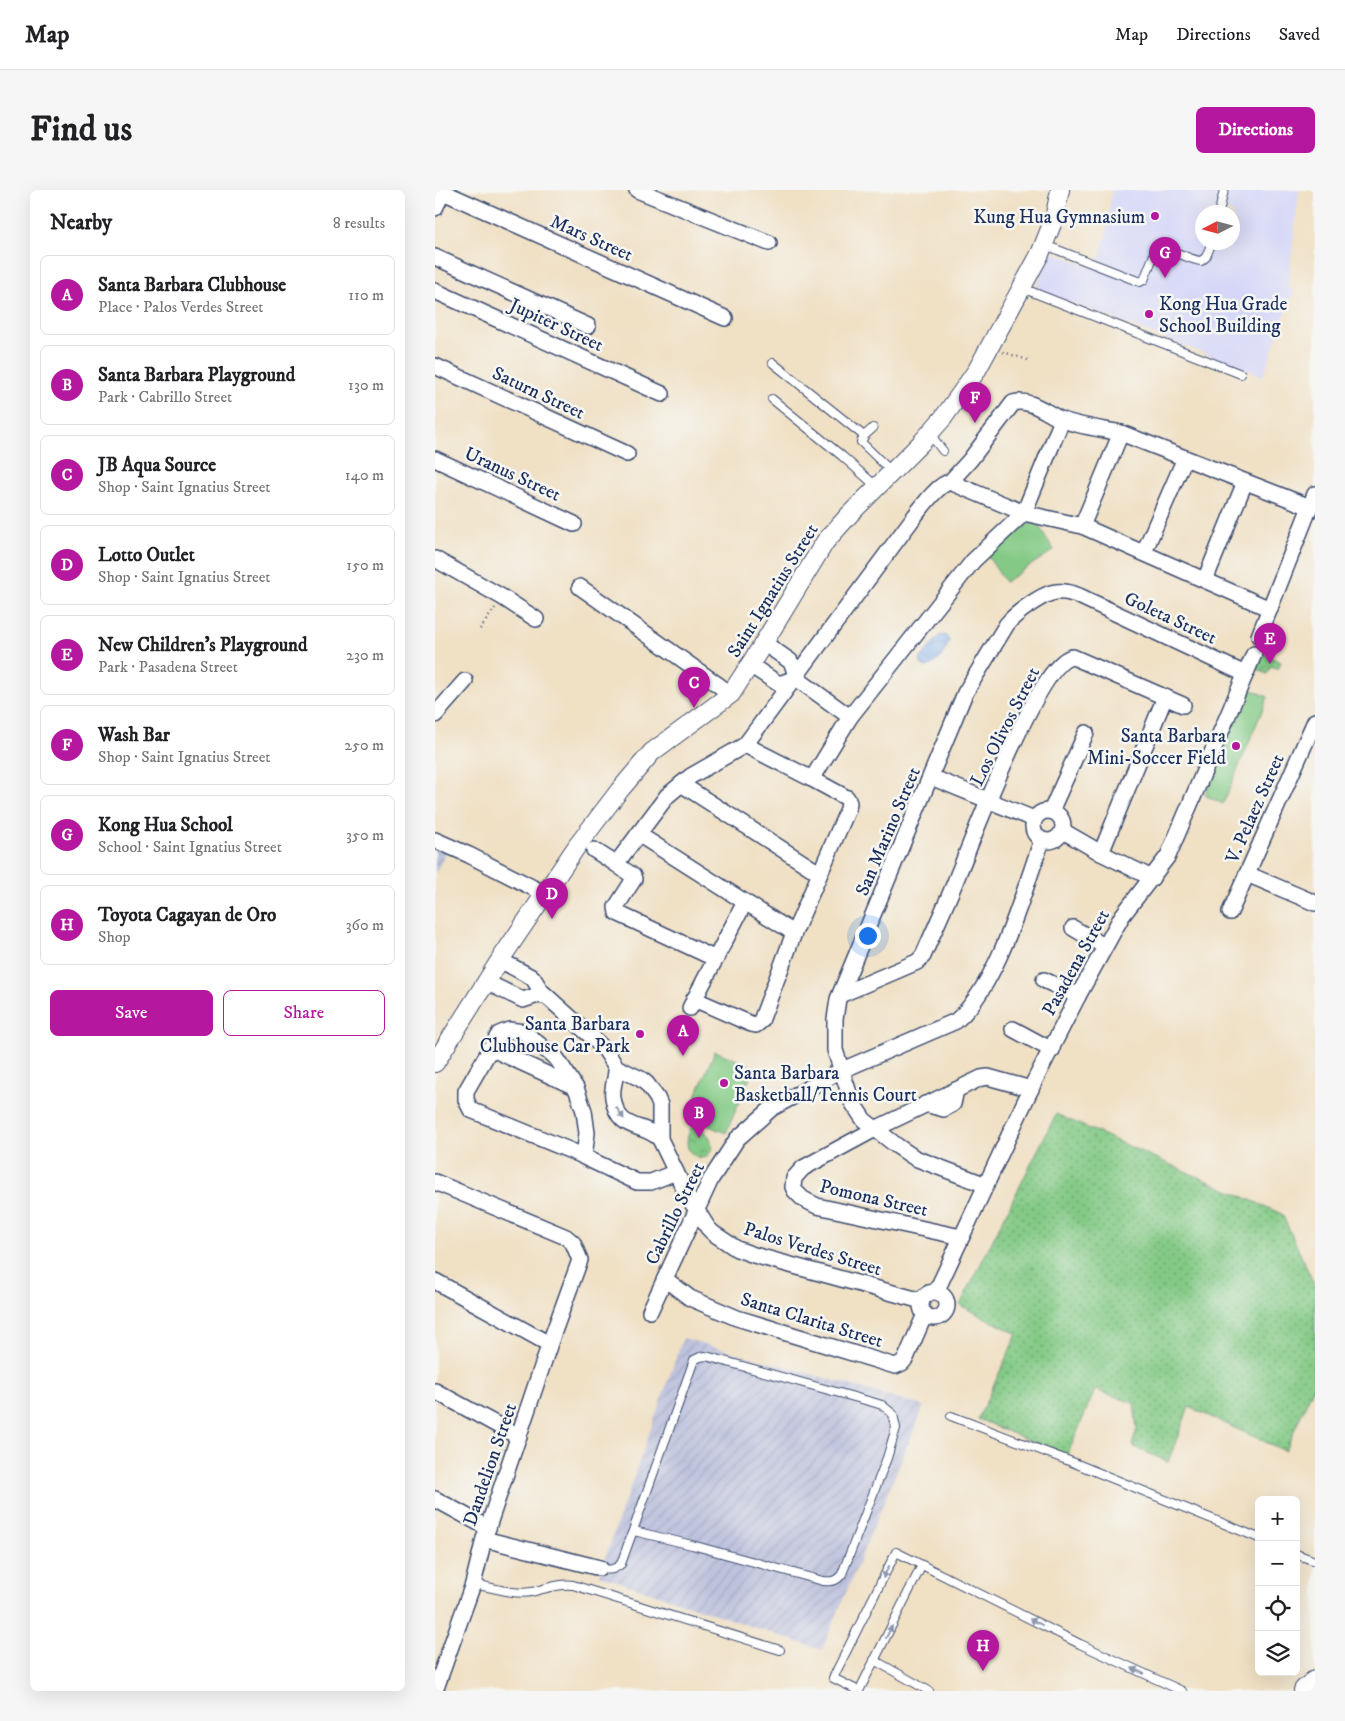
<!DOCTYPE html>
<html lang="en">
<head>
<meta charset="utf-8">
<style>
  :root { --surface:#fff; --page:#f6f6f6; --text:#202124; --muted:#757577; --line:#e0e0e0; --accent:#b5179e }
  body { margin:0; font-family:"IM FELL DW Pica",serif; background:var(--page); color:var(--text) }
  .controls { position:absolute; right:15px; bottom:15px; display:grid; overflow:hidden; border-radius:8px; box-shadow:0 5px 20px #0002 }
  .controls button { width:45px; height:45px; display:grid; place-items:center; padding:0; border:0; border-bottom:1px solid var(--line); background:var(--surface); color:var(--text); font:25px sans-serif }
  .compass { position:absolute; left:760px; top:15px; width:45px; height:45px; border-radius:50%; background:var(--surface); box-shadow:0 5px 20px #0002; rotate:264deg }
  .you { position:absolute; left:432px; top:745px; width:18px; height:18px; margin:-12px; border:4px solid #fff; border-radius:50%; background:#1a73e8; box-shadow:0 0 0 8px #1a73e833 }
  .badge { display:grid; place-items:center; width:32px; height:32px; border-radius:50%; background:var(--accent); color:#fff; font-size:16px; font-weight:700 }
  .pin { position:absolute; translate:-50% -41px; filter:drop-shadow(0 1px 2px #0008) }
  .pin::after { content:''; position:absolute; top:26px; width:18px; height:15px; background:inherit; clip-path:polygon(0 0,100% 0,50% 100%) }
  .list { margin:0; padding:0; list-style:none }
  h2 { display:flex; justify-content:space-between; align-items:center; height:65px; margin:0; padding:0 20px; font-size:21px }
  h2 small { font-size:16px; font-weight:400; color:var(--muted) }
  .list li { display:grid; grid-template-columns:32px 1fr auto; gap:15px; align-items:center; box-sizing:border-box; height:80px; margin:0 10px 10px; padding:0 10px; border:1px solid var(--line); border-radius:8px }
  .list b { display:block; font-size:19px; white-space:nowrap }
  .list p { margin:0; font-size:16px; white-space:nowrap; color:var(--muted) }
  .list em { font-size:16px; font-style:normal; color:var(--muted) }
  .actions { display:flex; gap:10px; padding:15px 20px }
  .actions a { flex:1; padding:11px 0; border:1px solid var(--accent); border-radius:8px; text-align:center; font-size:18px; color:var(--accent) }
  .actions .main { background:var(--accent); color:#fff }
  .icon { flex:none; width:28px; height:28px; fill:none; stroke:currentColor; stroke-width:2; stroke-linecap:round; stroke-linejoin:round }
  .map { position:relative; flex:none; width:880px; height:1501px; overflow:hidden; border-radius:8px }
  header { display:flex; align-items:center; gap:30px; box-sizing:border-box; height:70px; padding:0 25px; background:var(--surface); border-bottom:1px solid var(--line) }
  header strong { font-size:24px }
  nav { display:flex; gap:28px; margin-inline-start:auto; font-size:18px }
  .intro { display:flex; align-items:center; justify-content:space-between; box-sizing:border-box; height:120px; padding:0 30px }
  h1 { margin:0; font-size:35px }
  .button { padding:12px 22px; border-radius:8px; background:var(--accent); color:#fff; font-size:18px; font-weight:700 }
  main { display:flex; gap:30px; padding:0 30px }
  aside { flex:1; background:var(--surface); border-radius:8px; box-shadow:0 5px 20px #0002 }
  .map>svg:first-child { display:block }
  .built { fill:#d6d7f8; fill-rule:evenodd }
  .industrial { fill:url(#industrial-furrows) }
  .grass { fill:url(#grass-dots); stroke:#507c72 }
  .park { fill:url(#park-crowns); stroke:#507c72 }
  .garden { fill:#84ca86; stroke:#507c72 }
  .water { fill:url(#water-waves); stroke:#4c6ea2 }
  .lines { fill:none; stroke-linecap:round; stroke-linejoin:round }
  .service-casing { stroke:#3b4a6d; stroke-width:10 }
  .minor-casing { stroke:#3b4a6d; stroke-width:18 }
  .tertiary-casing { stroke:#3b4a6d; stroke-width:20 }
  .trunk-casing { stroke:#3b4a6d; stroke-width:26 }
  .path { stroke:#3b4a6d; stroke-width:2.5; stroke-dasharray:1 4; stroke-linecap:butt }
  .service { stroke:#fff; stroke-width:8 }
  .minor { stroke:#fff; stroke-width:15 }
  .tertiary { stroke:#fff; stroke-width:18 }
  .trunk { stroke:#fff; stroke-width:24 }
  .oneway { fill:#8d97ae }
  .poi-dot { fill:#b5179e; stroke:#f6f6f2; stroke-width:2 }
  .labels { text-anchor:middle; stroke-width:5; stroke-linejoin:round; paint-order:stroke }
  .poi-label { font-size:19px; fill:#1b2f5e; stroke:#f6f6f2; text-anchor:end }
  .street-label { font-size:19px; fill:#1b2f5e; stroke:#f6f6f2 }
</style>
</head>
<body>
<header>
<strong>Map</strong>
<nav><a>Map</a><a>Directions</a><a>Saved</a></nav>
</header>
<div class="intro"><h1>Find us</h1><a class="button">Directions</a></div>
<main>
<aside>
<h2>Nearby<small>8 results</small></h2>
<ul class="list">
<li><span class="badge">A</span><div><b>Santa Barbara Clubhouse</b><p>Place · Palos Verdes Street</p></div><em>110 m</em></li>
<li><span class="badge">B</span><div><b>Santa Barbara Playground</b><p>Park · Cabrillo Street</p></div><em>130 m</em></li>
<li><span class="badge">C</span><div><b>JB Aqua Source</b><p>Shop · Saint Ignatius Street</p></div><em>140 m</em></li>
<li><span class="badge">D</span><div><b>Lotto Outlet</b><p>Shop · Saint Ignatius Street</p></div><em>150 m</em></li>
<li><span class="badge">E</span><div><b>New Children's Playground</b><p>Park · Pasadena Street</p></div><em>230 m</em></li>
<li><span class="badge">F</span><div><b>Wash Bar</b><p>Shop · Saint Ignatius Street</p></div><em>250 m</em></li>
<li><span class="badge">G</span><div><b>Kong Hua School</b><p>School · Saint Ignatius Street</p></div><em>350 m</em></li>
<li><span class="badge">H</span><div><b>Toyota Cagayan de Oro</b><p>Shop</p></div><em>360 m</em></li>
</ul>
<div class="actions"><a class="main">Save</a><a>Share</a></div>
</aside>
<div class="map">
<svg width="880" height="1501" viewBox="0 0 880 1501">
  <defs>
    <pattern id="industrial-furrows" width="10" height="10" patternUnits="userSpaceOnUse" patternTransform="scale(1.25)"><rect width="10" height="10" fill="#bec2dd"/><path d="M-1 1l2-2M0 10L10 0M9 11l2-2" fill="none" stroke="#a3a7c0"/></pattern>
    <pattern id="grass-dots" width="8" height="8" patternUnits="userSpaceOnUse" patternTransform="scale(1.25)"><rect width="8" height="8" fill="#84ca86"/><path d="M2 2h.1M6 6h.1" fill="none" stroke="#6ba471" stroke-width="1.8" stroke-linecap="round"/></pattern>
    <pattern id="park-crowns" width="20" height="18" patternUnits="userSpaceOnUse" patternTransform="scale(1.25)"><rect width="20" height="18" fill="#84ca86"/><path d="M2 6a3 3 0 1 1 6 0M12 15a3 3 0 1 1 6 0" fill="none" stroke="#6ba471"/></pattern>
    <pattern id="water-waves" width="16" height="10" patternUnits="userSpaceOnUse" patternTransform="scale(1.25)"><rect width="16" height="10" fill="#7cace7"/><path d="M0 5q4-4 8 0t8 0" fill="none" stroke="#658cbe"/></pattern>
  </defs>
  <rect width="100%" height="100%" fill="#f6f6f2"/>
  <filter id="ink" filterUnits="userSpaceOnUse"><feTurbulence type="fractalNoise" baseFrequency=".02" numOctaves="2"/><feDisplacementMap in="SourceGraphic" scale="10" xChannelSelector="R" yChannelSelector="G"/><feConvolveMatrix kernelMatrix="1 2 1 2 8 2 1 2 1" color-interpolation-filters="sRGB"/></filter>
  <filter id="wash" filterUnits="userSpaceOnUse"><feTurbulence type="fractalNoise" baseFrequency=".0096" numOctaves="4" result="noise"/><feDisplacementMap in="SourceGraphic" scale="20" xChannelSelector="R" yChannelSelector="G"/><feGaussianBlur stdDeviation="1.12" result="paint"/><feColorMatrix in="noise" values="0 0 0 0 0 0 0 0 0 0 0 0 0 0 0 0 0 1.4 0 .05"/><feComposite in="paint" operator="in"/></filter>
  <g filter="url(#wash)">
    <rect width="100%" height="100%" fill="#f0e0c4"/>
    <path class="built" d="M677,0H864L853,97L859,100L828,186L601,99L616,62L661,79L671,45ZM768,22H798V52H768Z"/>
    <g class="industrial">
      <polygon points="0,647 15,655 0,684"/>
      <polygon points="248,1148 489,1216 387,1460 164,1385"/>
    </g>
    <polygon class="grass" points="621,924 847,1024 880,1096 880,1194 850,1261 754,1217 733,1272 697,1256 702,1239 699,1213 660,1200 632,1266 543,1229 582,1144 525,1115"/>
    <g class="park">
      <polygon points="829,464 846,472 843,479 836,476 832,484 822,479"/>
      <path d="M258,935C271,941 277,945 277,960L271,967L266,968C248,964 250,947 258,935Z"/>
    </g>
    <g class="garden">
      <polygon points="600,330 619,360 570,392 550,362"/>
      <polygon points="813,498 833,507 788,614 770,605"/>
      <polygon points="280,861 319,877 291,943 252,927"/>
    </g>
    <path class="water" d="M510,445L514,450C511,461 502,476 490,477L486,474L485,469L504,446Z"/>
  </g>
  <g filter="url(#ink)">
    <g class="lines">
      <defs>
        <g id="service">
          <polyline points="784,22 789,0"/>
          <path d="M610,55L705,92L709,90L720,62C733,54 752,70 766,71L771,67L777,52"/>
          <polyline points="587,98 806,184"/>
          <polyline points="338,173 429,246"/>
          <polyline points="337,209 407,266 442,297"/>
          <polyline points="438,238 429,246 426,252 457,282"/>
          <polyline points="494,243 508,261"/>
          <polyline points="516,1226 637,1272 824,1348"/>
          <polyline points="861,1364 880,1371"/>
          <path d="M165,1378C174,1381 179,1380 186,1374L259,1170L265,1167L271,1166L437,1212L447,1215L458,1224L461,1238L452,1268L407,1384C402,1391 397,1392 388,1391L257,1355L199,1341"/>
          <path d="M38,1394C56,1397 78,1405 96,1402C111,1399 123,1393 138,1395L345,1460"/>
          <polyline points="439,1470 494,1501"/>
          <polyline points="424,1501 398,1488 461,1362 645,1454 747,1501"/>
          <polyline points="424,1501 487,1375"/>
        </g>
        <g id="minor">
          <polyline points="202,0 334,53"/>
          <polyline points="8,2 290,128"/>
          <polyline points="0,18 9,0"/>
          <polyline points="0,67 153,136"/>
          <polyline points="0,101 227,204"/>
          <polyline points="0,176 192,264"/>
          <polyline points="686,243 875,317"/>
          <polyline points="0,269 139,334"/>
          <polyline points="515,292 589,323 627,230"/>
          <polyline points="709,362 750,268"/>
          <polyline points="0,369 67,407 101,429"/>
          <polyline points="770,390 810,292"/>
          <polyline points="145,397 296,504"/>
          <polyline points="824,446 880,304"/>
          <polyline points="329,453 355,471 358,476 361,488 415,527"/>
          <polyline points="315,475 344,494 361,488"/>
          <polyline points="0,525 30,491"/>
          <polyline points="310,555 377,589"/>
          <polyline points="496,587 599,629"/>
          <polyline points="246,594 384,683"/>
          <circle cx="613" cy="636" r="15"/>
          <polyline points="616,621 651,543"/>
          <polyline points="628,641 666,663 717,688"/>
          <polyline points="203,644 310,712 255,818"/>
          <polyline points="0,650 34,665 110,704"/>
          <polyline points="159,660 181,674"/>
          <polyline points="666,663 730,507"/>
          <polyline points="812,684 880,713"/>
          <polyline points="310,712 359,743"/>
          <polyline points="795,722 880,531"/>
          <polyline points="638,738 669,756"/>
          <path d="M281,769L182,723L181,717L199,689L198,686L181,674L232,606L256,586L310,555L479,327C487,317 503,294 515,292L535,270L578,213C594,208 610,222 625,229C642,236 667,239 686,243L647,336"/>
          <polyline points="65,770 98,788 106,801 158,848 171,861 181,877 206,889 212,894 222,908 225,915 225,949 252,1005 273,1038 278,1043 302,1059 319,1065 487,1111"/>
          <polyline points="609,790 643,806"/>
          <polyline points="51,792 88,810 103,805 110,806"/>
          <path d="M405,805L482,772L488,766C500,738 513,711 524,682C538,649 605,469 638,467L748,515"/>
          <polyline points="259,809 316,834 321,835 326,831 359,743 413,619 414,613 412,608 377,589 415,527 538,371 589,323 647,336 835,419"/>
          <polyline points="578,839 617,860"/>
          <polyline points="55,858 140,897"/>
          <path d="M181,877C182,887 176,897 178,908C183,943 209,932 225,949"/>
          <polyline points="490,914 509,919 518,914 521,900"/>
          <polyline points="149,967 152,943 149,921 141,898 122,869 89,842 74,840 64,844 31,901 31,910 36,920 146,965 149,967 202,992 216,992 241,982"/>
          <polyline points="0,992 131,1047 138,1053 145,1070 117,1147 49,1349 38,1394 0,1501"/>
          <path d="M551,995L480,968L462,956L429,930L417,912L400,860V829L403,809L530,503L572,434C580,424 608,403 621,402C629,401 637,403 644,406L810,484"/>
          <polyline points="526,1047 382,1016 368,1009 360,1001 358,997 359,988 368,978 440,939 546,888 553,887 596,899"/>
          <polyline points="230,1089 255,1108 302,1128 460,1176 467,1173 471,1168 490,1124"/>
          <polyline points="0,1091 114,1154"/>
          <polyline points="501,1102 599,892 643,806 687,726 733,666 819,464"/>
          <circle cx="499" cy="1115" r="13"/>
          <path d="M215,1121L276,989L302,949L337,918L405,881L521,831C563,795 588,703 607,650"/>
          <polyline points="0,1201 84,1247"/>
          <polyline points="0,1309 53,1338"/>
          <polyline points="49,1349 165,1378"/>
        </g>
        <polyline id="tertiary" points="0,873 65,770 142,656 184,601 217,562 296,504 325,459 390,352 415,324 486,253 508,228 526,203 542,180 605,64 619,29 625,0"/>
        <polyline id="trunk" points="871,1501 880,1493"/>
      </defs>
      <use href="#service" class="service-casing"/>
      <use href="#minor" class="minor-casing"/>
      <use href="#tertiary" class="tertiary-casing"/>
      <use href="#trunk" class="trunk-casing"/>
      <g class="path">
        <polyline points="568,162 593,170"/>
        <polyline points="45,439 60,418"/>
      </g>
      <use href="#service" class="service"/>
      <use href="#minor" class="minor"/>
      <use href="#tertiary" class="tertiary"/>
      <use href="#trunk" class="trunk"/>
    </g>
    <defs><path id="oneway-solid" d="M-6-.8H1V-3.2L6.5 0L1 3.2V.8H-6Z" transform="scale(1.25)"/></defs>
    <g class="oneway">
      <use href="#oneway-solid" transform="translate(185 923) rotate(56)"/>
      <use href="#oneway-solid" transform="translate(451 1382) rotate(117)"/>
      <use href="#oneway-solid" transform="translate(601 1432) rotate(-154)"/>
      <use href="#oneway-solid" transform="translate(454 1442) rotate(-63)"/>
      <use href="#oneway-solid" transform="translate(703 1481) rotate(-155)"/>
    </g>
  </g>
  <g class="poi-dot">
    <circle cx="720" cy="26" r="5"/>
    <circle cx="714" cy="124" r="5"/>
    <circle cx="801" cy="556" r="5"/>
    <circle cx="205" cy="844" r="5"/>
    <circle cx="289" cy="893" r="5"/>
  </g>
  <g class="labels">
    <g class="poi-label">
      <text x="710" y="33">Kung Hua Gymnasium</text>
      <text x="724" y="120" text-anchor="start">Kong Hua Grade<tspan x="724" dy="22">School Building</tspan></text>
      <text x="791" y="552">Santa Barbara<tspan x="791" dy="22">Mini-Soccer Field</tspan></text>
      <text x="195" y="840">Santa Barbara<tspan x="195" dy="22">Clubhouse Car Park</tspan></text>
      <text x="299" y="889" text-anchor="start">Santa Barbara<tspan x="299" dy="22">Basketball/Tennis Court</tspan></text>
    </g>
    <g class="street-label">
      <text transform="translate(157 47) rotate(24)" y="7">Mars Street</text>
      <text transform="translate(122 134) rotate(25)" y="7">Jupiter Street</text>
      <text transform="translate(104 202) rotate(25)" y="7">Saturn Street</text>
      <text transform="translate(78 283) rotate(25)" y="7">Uranus Street</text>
      <text transform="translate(337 400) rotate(-58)" y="7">Saint Ignatius Street</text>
      <text transform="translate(736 427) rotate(25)" y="7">Goleta Street</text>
      <text transform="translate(569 536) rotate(-63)" y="7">Los Olivos Street</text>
      <text transform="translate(819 618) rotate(-66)" y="7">V. Pelaez Street</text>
      <text transform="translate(452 641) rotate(-67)" y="7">San Marino Street</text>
      <text transform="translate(640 772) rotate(-61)" y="7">Pasadena Street</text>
      <text transform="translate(439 1007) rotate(13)" y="7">Pomona Street</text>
      <text transform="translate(239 1023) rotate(-64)" y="7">Cabrillo Street</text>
      <text transform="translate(378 1058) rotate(17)" y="7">Palos Verdes Street</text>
      <text transform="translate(377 1129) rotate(17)" y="7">Santa Clarita Street</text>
      <text transform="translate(54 1274) rotate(-71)" y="7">Dandelion Street</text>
    </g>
  </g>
</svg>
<div class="controls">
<button>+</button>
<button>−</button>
<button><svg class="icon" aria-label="locate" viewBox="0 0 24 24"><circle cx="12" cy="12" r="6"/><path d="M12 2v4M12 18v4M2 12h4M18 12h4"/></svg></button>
<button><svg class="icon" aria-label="layers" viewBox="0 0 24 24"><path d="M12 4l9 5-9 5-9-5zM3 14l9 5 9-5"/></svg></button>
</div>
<svg class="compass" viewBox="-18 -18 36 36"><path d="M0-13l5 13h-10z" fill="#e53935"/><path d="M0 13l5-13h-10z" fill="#757577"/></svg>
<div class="you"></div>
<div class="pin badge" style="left:248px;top:866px">A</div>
<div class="pin badge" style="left:264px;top:948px">B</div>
<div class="pin badge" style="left:259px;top:518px">C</div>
<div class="pin badge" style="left:117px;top:729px">D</div>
<div class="pin badge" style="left:835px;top:474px">E</div>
<div class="pin badge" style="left:540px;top:233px">F</div>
<div class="pin badge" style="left:730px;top:88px">G</div>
<div class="pin badge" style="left:548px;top:1481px">H</div>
</div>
</main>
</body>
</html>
